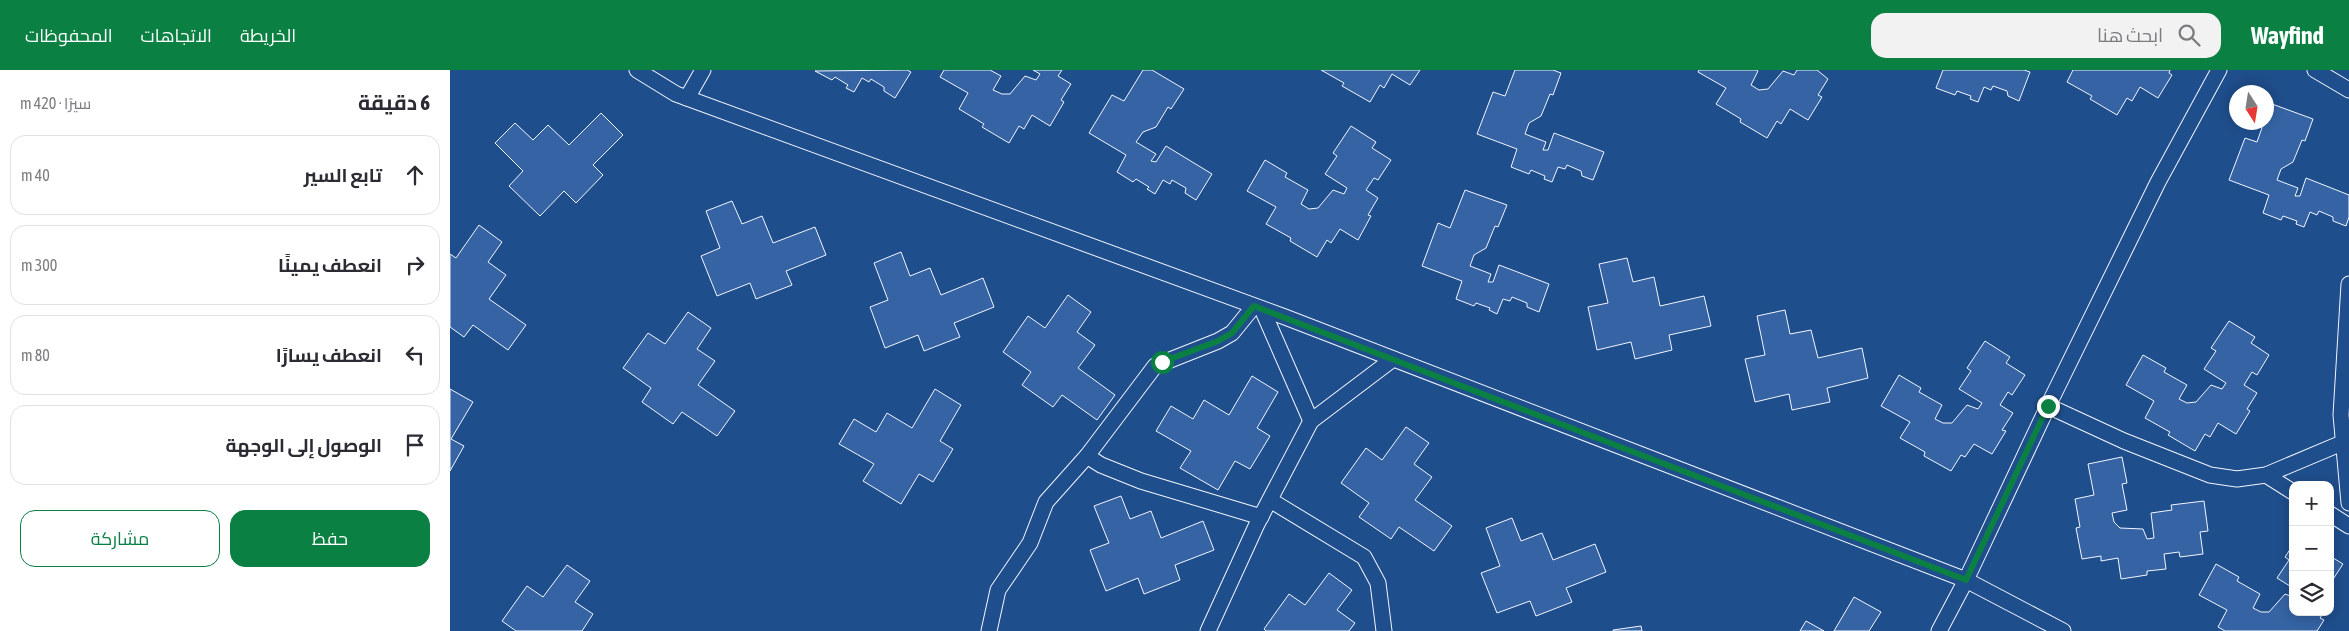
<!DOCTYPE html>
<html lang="ar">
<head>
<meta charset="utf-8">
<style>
  :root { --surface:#fff; --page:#f2f2f3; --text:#2b2b33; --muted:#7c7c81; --line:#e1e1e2; --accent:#0b8043 }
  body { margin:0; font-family:"Asap Condensed",Cairo,sans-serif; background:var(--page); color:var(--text); direction:rtl }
  .controls { position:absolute; right:15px; bottom:15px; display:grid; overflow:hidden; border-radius:10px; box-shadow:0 2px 12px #0003 }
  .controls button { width:45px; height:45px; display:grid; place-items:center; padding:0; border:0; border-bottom:1px solid var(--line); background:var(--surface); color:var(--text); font:25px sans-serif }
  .compass { position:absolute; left:1779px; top:15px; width:45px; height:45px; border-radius:50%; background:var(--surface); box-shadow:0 2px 12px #0003; rotate:168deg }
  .stop { position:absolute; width:15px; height:15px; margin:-11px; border:4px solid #0b8043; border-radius:50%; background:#fff }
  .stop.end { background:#0b8043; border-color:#fff; box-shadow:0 1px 5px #0008 }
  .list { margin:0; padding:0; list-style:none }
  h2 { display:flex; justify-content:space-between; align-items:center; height:65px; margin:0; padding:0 20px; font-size:21px }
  h2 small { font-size:16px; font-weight:400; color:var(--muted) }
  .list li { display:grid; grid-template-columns:32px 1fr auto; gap:15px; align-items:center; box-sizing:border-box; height:80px; margin:0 10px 10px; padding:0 10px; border:1px solid var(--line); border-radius:15px }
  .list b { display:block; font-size:19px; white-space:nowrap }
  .list em { font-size:16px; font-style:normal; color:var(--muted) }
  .actions { display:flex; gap:10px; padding:15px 20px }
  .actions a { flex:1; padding:11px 0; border:1px solid var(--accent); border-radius:15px; text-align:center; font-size:18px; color:var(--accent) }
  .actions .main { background:var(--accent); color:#fff }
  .icon { flex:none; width:28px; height:28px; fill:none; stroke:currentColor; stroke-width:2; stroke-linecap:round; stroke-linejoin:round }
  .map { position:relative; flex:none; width:1899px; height:561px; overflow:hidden; direction:ltr }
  header { display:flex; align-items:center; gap:30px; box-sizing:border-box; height:70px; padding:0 25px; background:var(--accent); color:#fff }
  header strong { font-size:24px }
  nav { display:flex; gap:28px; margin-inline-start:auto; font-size:18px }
  .search { width:350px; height:45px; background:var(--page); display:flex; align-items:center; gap:12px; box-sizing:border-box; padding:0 18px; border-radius:15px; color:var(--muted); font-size:19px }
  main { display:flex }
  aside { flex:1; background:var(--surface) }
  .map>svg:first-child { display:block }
  .building { fill:#3563a3; stroke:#f2f6ff }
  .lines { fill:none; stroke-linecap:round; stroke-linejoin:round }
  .street-casing { stroke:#f2f6ff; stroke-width:17 }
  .street { stroke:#1f4e8c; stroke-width:15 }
  .route { stroke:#0b8043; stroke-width:6 }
</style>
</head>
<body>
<header>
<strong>Wayfind</strong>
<div class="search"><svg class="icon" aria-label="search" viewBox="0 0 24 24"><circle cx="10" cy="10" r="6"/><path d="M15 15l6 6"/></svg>ابحث هنا</div>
<nav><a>الخريطة</a><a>الاتجاهات</a><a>المحفوظات</a></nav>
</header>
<main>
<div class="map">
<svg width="1899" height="561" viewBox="0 0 1899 561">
  <rect width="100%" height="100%" fill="#1f4e8c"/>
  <g class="building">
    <polygon points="457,0 461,2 445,28 434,21 434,17 421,9 419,12 412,8 404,22 396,18 398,15 385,7 382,10 365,1"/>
    <polygon points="494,0 540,0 551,6 543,20 552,24 560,24 575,6 586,10 590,4 583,0 612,0 608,6 621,14 611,30 614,32 600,56 582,45 574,59 569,56 559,73 532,57 534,54 509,39 518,23 490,7"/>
    <polygon points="693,0 702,0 734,19 721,39 718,37 706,57 693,62 686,72 706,84 701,91 706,92 716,76 762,104 746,130 735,123 736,118 722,110 720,114 713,110 705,124 697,119 699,117 686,109 683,112 667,102 676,85 639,63 662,25 674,31"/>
    <polygon points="871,0 970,0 960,15 942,4 934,18 930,15 920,32 892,16 894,13"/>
    <polygon points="1065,0 1103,0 1111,3 1103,25 1100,24 1091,46 1079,53 1075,64 1096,72 1093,80 1098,80 1104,63 1154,82 1143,110 1132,106 1131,101 1117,95 1115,99 1108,97 1102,112 1094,109 1095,106 1081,100 1079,104 1061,97 1067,79 1027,64 1043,22 1055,26"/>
    <polygon points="1249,0 1306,0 1308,1 1301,15 1309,20 1318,19 1333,1 1344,5 1347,0 1367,0 1378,9 1368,25 1372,27 1358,50 1340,39 1331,54 1327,51 1317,68 1290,52 1291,49 1266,34 1276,18 1248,2"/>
    <polygon points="1493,0 1574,0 1580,2 1569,31 1558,26 1557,21 1543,16 1541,20 1534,17 1528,32 1520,29 1521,26 1507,21 1505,25 1486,18"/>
    <polygon points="1623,0 1720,0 1719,3 1722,5 1708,28 1690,17 1682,31 1677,28 1667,45 1640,29 1642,26 1617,12"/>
    <polygon points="1822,34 1863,49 1855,71 1852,70 1843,92 1831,99 1827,110 1848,118 1845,126 1850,126 1856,108 1899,125 1899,147 1896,156 1883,151 1883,147 1869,141 1867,145 1860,142 1854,157 1846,154 1847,151 1833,146 1831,150 1813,143 1819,125 1779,110 1795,68 1807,72 1814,52 1816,52"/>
    <polygon points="151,43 173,65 143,95 153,105 126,133 114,121 90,146 59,116 73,101 45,73 65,53 83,70 98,55 119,75"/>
    <polygon points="901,56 926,72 922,78 941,90 928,110 924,108 916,120 928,128 918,145 921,146 908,170 890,159 881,173 877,170 867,187 840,171 841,168 816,154 826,137 797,121 815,90 837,103 835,107 858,120 851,134 859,139 868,138 883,120 894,124 897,118 875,104 887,86 883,83"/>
    <polygon points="1015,120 1057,135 1048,157 1045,156 1036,178 1024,185 1020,196 1041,204 1038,212 1043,212 1049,195 1099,214 1089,242 1077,237 1077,233 1062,227 1060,231 1053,229 1047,244 1039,240 1040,238 1026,233 1024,236 1006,229 1012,211 972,196 988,153 1000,158"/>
    <polygon points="282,131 292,154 312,146 323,173 365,157 376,185 336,201 342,215 306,229 300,213 267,226 251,186 270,178 256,141"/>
    <polygon points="29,155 52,172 38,192 56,205 39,229 76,255 58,280 23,255 14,267 0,257 0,184 6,188"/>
    <polygon points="451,182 460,206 480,198 491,225 533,208 544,237 504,253 510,267 474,281 468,265 435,278 420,237 438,230 424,193"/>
    <polygon points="1177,188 1183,212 1204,207 1210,236 1254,226 1261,256 1219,265 1222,280 1185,289 1181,272 1147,280 1138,237 1158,233 1149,194"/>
    <polygon points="618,225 641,242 627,262 645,275 628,298 665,325 647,350 612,325 603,337 572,315 581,302 553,282 578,246 595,258"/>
    <polygon points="1335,240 1340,264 1361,260 1368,288 1412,278 1418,308 1377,318 1380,332 1342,340 1339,324 1305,332 1295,289 1315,285 1307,246"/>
    <polygon points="238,242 261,258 247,279 265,291 248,315 285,341 267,366 232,342 223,354 192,332 201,318 173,298 198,263 215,274"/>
    <polygon points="1779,251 1805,267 1801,273 1819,285 1807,305 1802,302 1794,315 1807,323 1797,339 1800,341 1786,364 1768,353 1760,367 1755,364 1745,381 1718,365 1720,362 1695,348 1704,331 1676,315 1693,285 1716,298 1714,302 1737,315 1729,329 1737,333 1746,332 1761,315 1772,319 1776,313 1754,299 1766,281 1761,278"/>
    <polygon points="1535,271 1560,287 1556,293 1575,305 1562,325 1558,322 1550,335 1563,343 1552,360 1556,361 1542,384 1524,374 1515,387 1511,385 1501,401 1474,386 1475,382 1450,368 1460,352 1431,336 1449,305 1471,318 1469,322 1492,335 1485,349 1493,353 1502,353 1517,335 1528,339 1532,333 1509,319 1521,301 1517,298"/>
    <polygon points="802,306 828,322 807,358 820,366 800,399 785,391 768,420 730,398 741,381 706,361 721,336 743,349 754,330 779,345"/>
    <polygon points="0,319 23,332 1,369 14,376 0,401"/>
    <polygon points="485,319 511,335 490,371 503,379 483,412 469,404 451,434 413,411 424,394 389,374 404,349 426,362 437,343 462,358"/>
    <polygon points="956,357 979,373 964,394 982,407 965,430 1002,456 984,481 949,457 941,469 909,447 919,433 891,413 916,378 932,390"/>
    <polygon points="1672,387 1677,413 1672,414 1677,440 1662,443 1664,452 1670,458 1693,459 1697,469 1704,468 1701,443 1722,440 1721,435 1754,431 1758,461 1750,462 1753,484 1730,487 1729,482 1714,484 1716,499 1697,501 1697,505 1671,509 1668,488 1651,491 1651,486 1632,489 1626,458 1630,457 1625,429 1644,425 1638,394"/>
    <polygon points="671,426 680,449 701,441 711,468 753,451 764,480 725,495 730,510 694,524 688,508 656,521 640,480 659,473 644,436"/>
    <polygon points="1062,448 1071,471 1092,463 1103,490 1145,474 1156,502 1116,518 1122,532 1086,546 1080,531 1047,543 1031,503 1050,496 1036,458"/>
    <polygon points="1843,475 1843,518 1827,508 1839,490 1835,487"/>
    <polygon points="1880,486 1893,494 1880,514"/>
    <polygon points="1766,494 1789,507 1787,511 1810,524 1803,538 1811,542 1819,542 1835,524 1843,527 1843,542 1874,542 1870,548 1874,550 1867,561 1775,561 1768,557 1777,540 1749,525"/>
    <polygon points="117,495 140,511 125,532 143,544 132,561 66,561 52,551 77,516 93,527"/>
    <polygon points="879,503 902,520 887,540 905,553 899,561 816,561 814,559 839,524 855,535"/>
    <polygon points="1404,527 1431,542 1419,561 1384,561"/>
    <polygon points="1356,551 1374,561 1350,561"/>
    <polygon points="1191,556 1192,561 1163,561 1163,560"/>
  </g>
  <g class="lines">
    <defs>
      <g id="street">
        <polyline points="187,0 226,24 835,247 1516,510 1613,561"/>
        <polyline points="1865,0 1899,20"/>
        <polyline points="237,28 253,0"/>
        <polyline points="1899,214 1891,345 1899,433"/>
        <polyline points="804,236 782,263 768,271 705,296 637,386 651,395 691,411 811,447"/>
        <polyline points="812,239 861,351"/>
        <polyline points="1598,336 1674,371 1760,405 1787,409 1816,405 1899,370"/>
        <polyline points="1816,405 1843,422"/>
        <polyline points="820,430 914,487 928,513 934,561"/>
        <polyline points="1880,444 1899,456"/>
        <polyline points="539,561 548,520 580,473 596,432 637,386"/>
        <polyline points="758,561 807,454 861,351 943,289"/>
        <polyline points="1489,561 1516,510 1598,336 1708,112 1769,0"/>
      </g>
    </defs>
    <use href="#street" class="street-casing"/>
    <use href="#street" class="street"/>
  </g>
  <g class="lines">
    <polyline class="route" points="712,292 768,271 782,263 804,236 1516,510 1598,336"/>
  </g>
</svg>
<div class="controls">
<button>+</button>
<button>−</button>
<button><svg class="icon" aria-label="layers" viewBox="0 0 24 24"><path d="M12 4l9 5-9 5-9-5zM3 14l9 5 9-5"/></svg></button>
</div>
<svg class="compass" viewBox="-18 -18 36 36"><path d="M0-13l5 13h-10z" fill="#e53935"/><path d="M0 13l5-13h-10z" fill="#7c7c81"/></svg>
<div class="stop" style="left:712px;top:292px"></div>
<div class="stop end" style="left:1598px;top:336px"></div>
</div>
<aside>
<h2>6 دقيقة<small>سيرًا · 420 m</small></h2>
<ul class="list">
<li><svg class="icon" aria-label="ahead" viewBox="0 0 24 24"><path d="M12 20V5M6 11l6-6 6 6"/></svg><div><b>تابع السير</b></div><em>40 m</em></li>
<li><svg class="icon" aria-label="right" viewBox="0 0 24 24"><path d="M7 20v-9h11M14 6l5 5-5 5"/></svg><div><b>انعطف يمينًا</b></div><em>300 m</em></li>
<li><svg class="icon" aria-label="left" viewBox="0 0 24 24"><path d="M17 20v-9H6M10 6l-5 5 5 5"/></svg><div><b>انعطف يسارًا</b></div><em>80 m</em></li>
<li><svg class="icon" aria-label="arrive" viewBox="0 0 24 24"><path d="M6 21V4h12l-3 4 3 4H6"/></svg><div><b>الوصول إلى الوجهة</b></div></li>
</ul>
<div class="actions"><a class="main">حفظ</a><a>مشاركة</a></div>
</aside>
</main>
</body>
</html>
